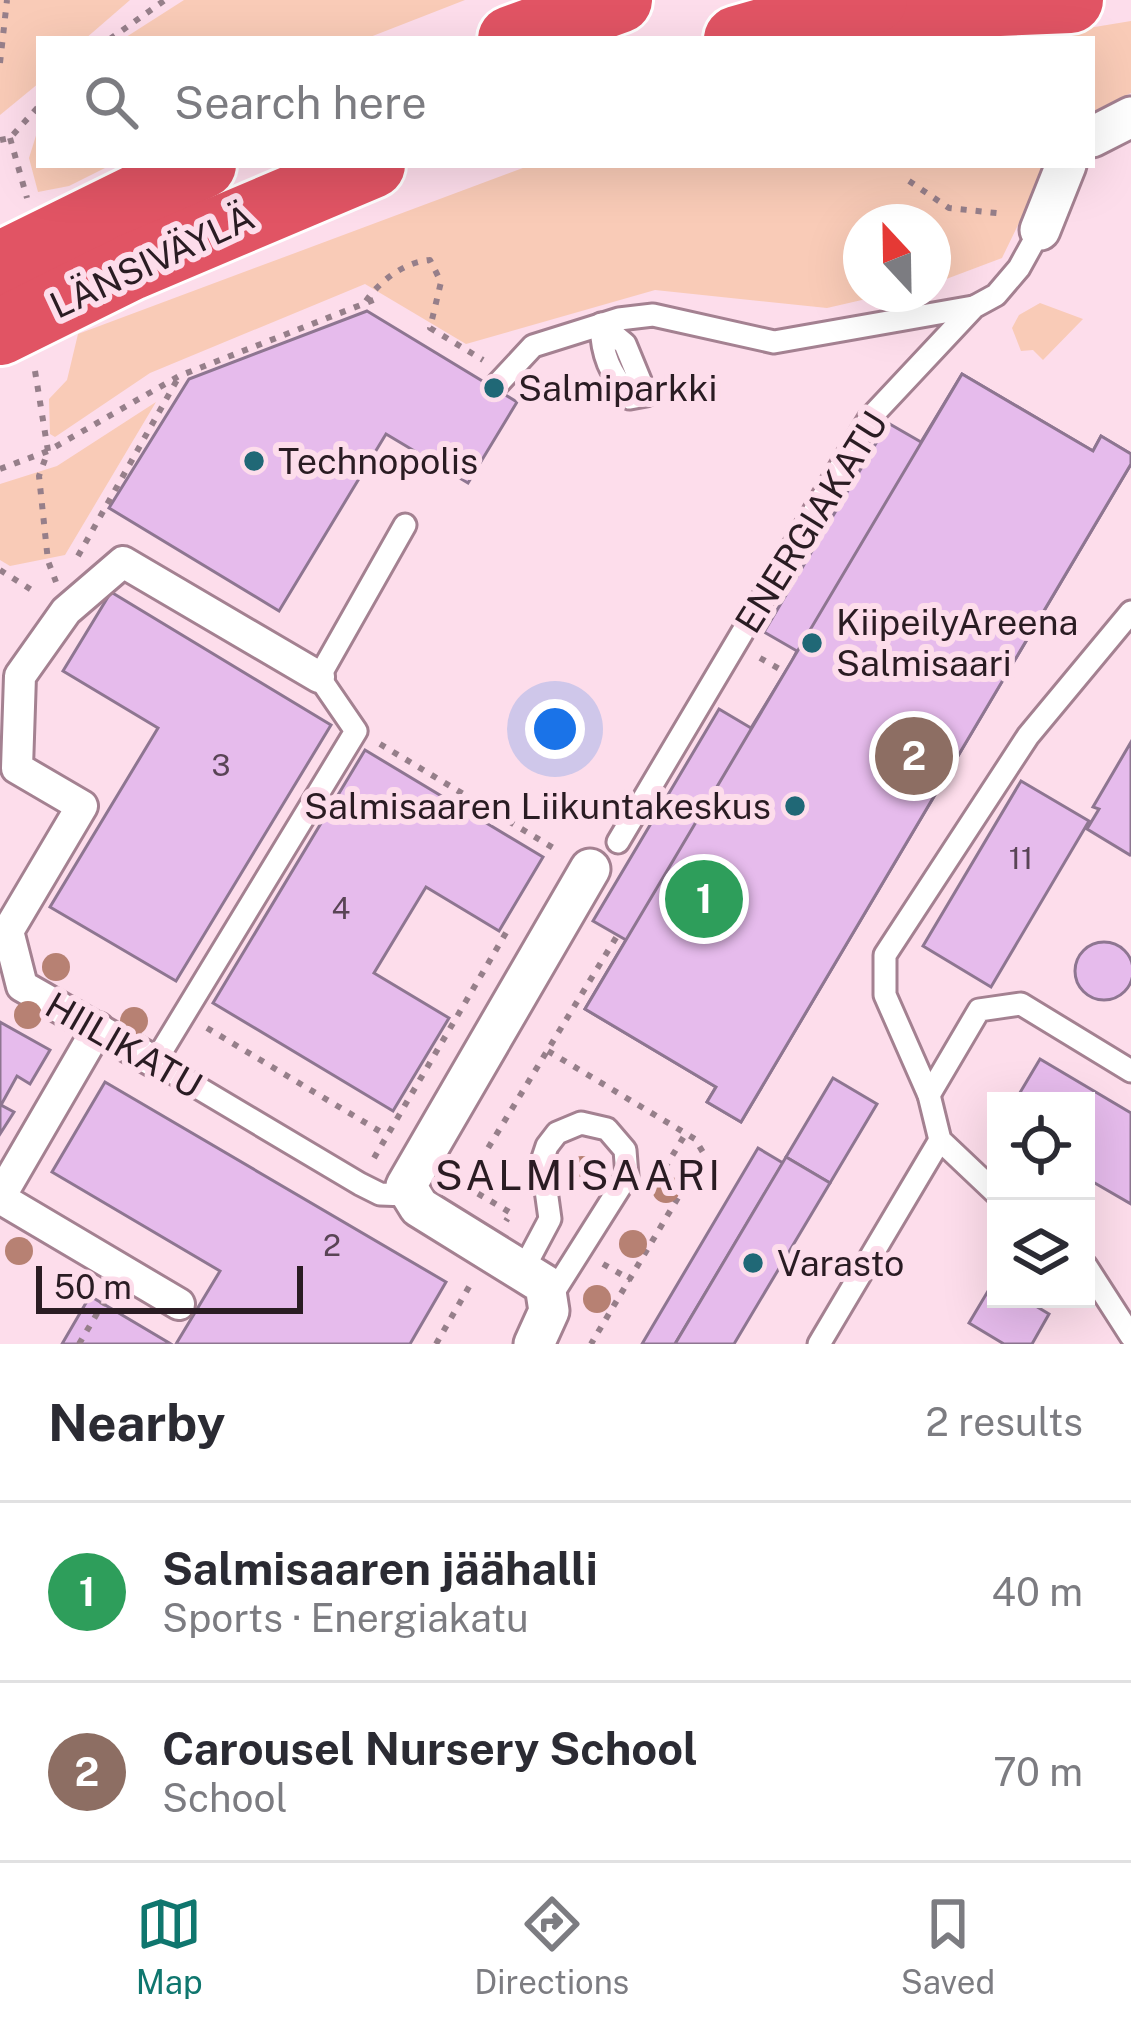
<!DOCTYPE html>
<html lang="en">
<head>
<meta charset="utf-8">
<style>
  :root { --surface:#fff; --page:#f7f7f7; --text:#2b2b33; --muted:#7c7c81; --line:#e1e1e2; --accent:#0f766e }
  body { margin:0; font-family:"Public Sans",sans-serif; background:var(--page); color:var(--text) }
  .controls { position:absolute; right:36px; bottom:36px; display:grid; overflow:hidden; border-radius:0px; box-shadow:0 12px 48px #0002 }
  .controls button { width:108px; height:108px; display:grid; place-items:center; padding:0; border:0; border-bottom:3px solid var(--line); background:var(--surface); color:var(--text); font:60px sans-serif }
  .compass { position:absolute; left:843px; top:204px; width:108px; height:108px; border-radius:50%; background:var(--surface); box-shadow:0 12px 48px #0002; rotate:338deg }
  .scale { position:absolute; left:36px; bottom:30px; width:267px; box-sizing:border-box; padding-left:12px; border:6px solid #2a1c23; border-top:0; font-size:33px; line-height:42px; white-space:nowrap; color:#2a1c23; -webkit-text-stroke:9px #fdddeb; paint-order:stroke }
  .you { position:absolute; left:555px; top:729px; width:42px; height:42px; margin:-30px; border:9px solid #fff; border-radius:50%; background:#1a73e8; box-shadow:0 0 0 18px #1a73e833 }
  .badge { display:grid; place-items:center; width:78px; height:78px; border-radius:50%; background:var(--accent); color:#fff; font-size:39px; font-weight:700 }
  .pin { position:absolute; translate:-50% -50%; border:6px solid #fff; box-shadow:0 3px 12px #0006 }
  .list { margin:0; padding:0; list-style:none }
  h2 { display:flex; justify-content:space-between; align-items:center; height:156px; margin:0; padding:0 48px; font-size:51px }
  h2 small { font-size:39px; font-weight:400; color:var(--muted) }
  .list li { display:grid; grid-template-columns:78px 1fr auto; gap:36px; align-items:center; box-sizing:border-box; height:180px; padding:0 48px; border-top:3px solid var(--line) }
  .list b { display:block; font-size:45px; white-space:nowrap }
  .list p { margin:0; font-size:39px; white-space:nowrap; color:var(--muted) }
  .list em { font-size:39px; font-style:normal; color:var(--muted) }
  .icon { flex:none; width:66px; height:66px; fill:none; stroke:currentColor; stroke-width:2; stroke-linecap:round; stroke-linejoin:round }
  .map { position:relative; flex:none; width:1131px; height:1344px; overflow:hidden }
  .search { position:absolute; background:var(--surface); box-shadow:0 12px 48px #0002; left:36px; right:36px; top:36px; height:132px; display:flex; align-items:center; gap:30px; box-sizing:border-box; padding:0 42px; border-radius:0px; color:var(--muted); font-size:45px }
  .sheet { height:516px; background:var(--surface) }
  nav { display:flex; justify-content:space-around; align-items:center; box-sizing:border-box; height:168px; border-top:3px solid var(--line); background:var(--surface); font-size:33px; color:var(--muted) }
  nav a { display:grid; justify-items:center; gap:6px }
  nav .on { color:var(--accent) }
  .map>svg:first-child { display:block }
  .green { fill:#f9cbb7 }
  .building { fill:#e6bbec; stroke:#8e7691; stroke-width:3 }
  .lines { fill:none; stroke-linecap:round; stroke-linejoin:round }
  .service-casing { stroke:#a48191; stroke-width:27 }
  .pedestrian-casing { stroke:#a48191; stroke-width:36 }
  .minor-casing { stroke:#a48191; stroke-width:45 }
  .motorway-casing { stroke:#fff; stroke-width:72 }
  .path { stroke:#967f8a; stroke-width:6; stroke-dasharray:6 9; stroke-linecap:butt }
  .service { stroke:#fff; stroke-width:21 }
  .pedestrian { stroke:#fff; stroke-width:30 }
  .minor { stroke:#fff; stroke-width:39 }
  .motorway { stroke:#e15464; stroke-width:66 }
  .tree { fill:#b78173 }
  .poi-dot { fill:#206876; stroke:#fdddeb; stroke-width:4.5 }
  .labels { text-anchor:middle; stroke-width:12; stroke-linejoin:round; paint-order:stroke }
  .number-label { font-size:30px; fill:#594455 }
  .street-label { font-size:36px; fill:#2a1c23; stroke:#fdddeb }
  .poi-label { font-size:36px; fill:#2a1c23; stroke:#fdddeb; text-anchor:start }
  .quarter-label { font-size:42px; letter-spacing:3px; fill:#2a1c23; stroke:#fdddeb }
</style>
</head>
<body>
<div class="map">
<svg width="1131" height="1344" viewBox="0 0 1131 1344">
  <rect width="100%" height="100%" fill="#fdddeb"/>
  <g class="green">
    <polygon points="0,0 130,0 85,39 39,39 39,83 0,115"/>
    <polygon points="184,0 465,0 365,39 123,39"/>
    <polygon points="1131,21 1131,93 1092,112 1092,39 1022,39"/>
    <polygon points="39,126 39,165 111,165 69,186 38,192 29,158"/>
    <polygon points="531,165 1047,165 1002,258 933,284 933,222 861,222 861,294 888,294 827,308 655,290 466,344 365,284 150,373 55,437 50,434 49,399 67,380 78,334"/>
    <polygon points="1040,303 1083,319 1043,360 1033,350 1021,351 1012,328 1019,315"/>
    <polygon points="156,402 65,555 10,566 0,560 0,484 57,466"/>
  </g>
  <g class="building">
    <polygon points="367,311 517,402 468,483 386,434 279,611 109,508 189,379"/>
    <polygon points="962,374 1093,451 1101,436 1131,454 1131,464 741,1122 707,1102 716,1087 585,1009 626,940 593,921 719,709 751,728 792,661 797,651 764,632 888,423 921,442"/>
    <polygon points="962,374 1093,451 1101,436 1131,454 1131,464 741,1122 707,1102 716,1087 585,1009"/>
    <polygon points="111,592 331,725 176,981 50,907 158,728 63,671"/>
    <polygon points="1131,742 1131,854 1130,855 1087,829 1099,809 1093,807"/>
    <polygon points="365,750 543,857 499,931 426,887 374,973 449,1018 393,1111 213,1003"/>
    <polygon points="1021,781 1089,821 991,987 923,946"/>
    <circle cx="1104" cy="971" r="29"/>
    <polygon points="0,1022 50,1050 30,1084 17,1076 1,1105 14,1112 0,1134"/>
    <polygon points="1040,1059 1131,1113 1131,1204 1086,1178 1086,1101 1015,1101"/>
    <polygon points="833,1078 877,1104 830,1183 786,1157"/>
    <polygon points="105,1082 446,1282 410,1344 176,1344 220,1271 52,1172"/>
    <polygon points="758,1148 783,1163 675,1344 642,1344"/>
    <polygon points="786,1157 830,1183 734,1344 675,1344"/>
    <polygon points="994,1281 996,1299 1024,1299 1049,1314 1032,1344 1004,1344 969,1323"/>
    <polygon points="90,1296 171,1344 62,1344"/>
  </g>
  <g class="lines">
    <defs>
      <g id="service">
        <path d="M601,324L625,344L646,395L630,398C610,372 602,357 601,324Z"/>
        <polyline points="494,388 533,346 619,319 653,315 774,342 973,307"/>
        <polyline points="405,525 319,677 356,731 155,1062 360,1184 380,1194 407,1195"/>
        <polyline points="618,842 869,419 974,307 996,295 1019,268 1040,230"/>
        <polyline points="929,1095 979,1010 1021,1004 1131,1071"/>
        <polyline points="996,1193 940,1140 929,1095 885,995 885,955 1028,736 1131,612"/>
        <polyline points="1086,1266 1131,1336"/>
        <polyline points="524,1268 550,1219 542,1161 547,1146 557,1133 581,1123 607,1129 625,1150 627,1176 550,1298"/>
        <polyline points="819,1344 940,1140"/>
      </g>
      <g id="pedestrian">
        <polyline points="155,1062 22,986 8,931 82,806 17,768 20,676 66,611 123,562 319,677"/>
        <polyline points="0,1197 98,1028"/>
        <polyline points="0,1198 179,1304"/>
      </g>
      <g id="minor">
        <polyline points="1092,137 1131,117"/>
        <polyline points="1040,230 1066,165"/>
        <polyline points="534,1344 549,1311 545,1285 419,1207 406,1186 590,869"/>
      </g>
      <g id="motorway">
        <polyline points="836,10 1070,0"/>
        <polyline points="511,39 619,0"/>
        <polyline points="737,39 874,0"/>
        <polyline points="0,265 203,165"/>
        <polyline points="0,332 131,267 372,165"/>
      </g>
    </defs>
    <use href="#service" class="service-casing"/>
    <use href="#pedestrian" class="pedestrian-casing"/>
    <use href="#minor" class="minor-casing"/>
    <use href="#motorway" class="motorway-casing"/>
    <g class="path">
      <polyline points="110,39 165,0"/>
      <polyline points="0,63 7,0"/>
      <polyline points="10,138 27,198"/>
      <polyline points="0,140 10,138 39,106"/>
      <polyline points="909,181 949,208 1005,214"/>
      <path d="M366,301C380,281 404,262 430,260L441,282L430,328L483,360"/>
      <polyline points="35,371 48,451 39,476 48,561 56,582"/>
      <polyline points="0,469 48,451 179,376 376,299"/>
      <polyline points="78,556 177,380"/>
      <polyline points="0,570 38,594"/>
      <polyline points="760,658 785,672"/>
      <polyline points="380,744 555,849 553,853"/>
      <polyline points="207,1028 386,1135"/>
      <polyline points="548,1051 695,1139 704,1154 591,1344"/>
      <polyline points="374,1158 510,926"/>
      <polyline points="452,1178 465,1186 617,936"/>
      <polyline points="657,1181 686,1133"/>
      <polyline points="465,1186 511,1213 506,1221"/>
      <polyline points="603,1264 631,1280"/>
      <polyline points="79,1344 108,1295"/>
      <polyline points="436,1344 473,1280"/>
    </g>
    <use href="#service" class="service"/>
    <use href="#pedestrian" class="pedestrian"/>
    <use href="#minor" class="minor"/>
    <use href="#motorway" class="motorway"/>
  </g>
  <g class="tree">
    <circle cx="56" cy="967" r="14"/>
    <circle cx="28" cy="1015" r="14"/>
    <circle cx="134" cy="1021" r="14"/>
    <circle cx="582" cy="1170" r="14"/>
    <circle cx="666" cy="1189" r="14"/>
    <circle cx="633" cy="1244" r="14"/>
    <circle cx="19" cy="1251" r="14"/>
    <circle cx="597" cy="1299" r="14"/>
  </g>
  <g class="poi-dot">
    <circle cx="494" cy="388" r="12"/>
    <circle cx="254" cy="461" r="12"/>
    <circle cx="812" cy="643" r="12"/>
    <circle cx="795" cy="806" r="12"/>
    <circle cx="753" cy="1263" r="12"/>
  </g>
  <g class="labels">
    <g class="number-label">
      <text x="221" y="776">3</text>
      <text x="1021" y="869">11</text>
      <text x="341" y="919">4</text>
      <text x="332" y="1256">2</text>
    </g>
    <g class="street-label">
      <text transform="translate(152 261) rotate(-25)" y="13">LÄNSIVÄYLÄ</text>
      <text transform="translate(811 522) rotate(-58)" y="13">ENERGIAKATU</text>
      <text transform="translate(124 1045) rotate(30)" y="13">HIILIKATU</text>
    </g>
    <g class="poi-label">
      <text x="518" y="401">Salmiparkki</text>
      <text x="278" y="474">Technopolis</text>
      <text x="836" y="635">KiipeilyAreena<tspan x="836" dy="41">Salmisaari</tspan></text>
      <text x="771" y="819" text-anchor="end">Salmisaaren Liikuntakeskus</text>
      <text x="777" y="1276">Varasto</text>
    </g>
    <g class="quarter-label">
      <text x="579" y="1190">SALMISAARI</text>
    </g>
  </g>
</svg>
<div class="controls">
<button><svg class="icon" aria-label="locate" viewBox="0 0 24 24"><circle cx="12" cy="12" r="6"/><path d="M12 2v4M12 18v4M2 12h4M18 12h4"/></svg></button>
<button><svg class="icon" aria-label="layers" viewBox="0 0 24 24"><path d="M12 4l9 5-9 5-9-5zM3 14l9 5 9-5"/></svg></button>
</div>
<svg class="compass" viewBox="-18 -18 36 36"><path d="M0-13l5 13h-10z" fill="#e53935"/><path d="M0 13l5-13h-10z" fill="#7c7c81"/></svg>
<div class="scale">50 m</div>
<div class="you"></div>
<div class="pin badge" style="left:704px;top:899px;background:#2e9e5b">1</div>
<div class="pin badge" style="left:914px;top:756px;background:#8d6e63">2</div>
<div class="search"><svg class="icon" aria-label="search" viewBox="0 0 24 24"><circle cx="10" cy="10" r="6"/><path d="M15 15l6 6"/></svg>Search here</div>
</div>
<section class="sheet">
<h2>Nearby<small>2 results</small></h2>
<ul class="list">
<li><span class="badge" style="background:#2e9e5b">1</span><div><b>Salmisaaren jäähalli</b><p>Sports · Energiakatu</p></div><em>40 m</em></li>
<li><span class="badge" style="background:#8d6e63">2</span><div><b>Carousel Nursery School</b><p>School</p></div><em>70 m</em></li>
</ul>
</section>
<nav>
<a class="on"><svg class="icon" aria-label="map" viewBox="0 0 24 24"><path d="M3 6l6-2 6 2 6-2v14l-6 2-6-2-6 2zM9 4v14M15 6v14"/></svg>Map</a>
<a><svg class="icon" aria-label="directions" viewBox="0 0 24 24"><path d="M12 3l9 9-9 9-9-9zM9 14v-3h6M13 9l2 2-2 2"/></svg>Directions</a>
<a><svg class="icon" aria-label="saved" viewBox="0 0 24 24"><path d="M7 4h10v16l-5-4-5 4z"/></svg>Saved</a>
</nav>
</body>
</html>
